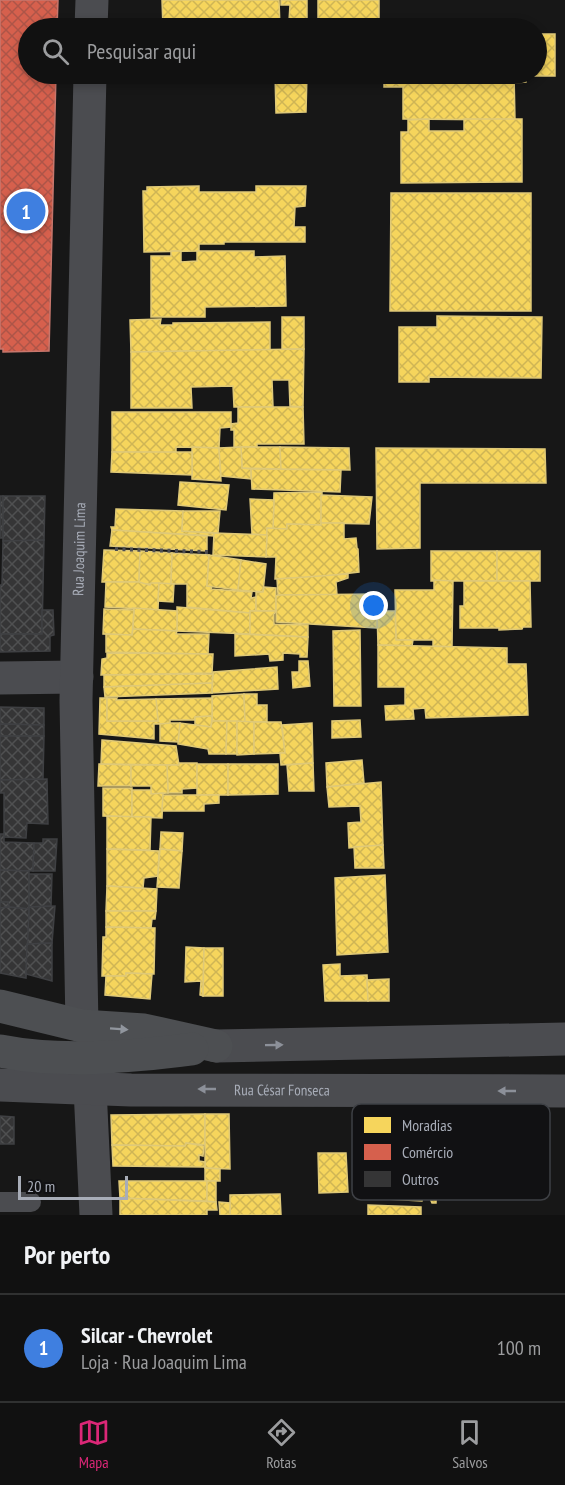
<!DOCTYPE html>
<html lang="pt">
<head>
<meta charset="utf-8">
<style>
  :root { --surface:#111; --page:#1e1f1f; --text:#f1f3f6; --muted:#9c9d9f; --line:#303131; --accent:#db2777 }
  body { margin:0; font-family:"PT Sans Narrow",sans-serif; background:var(--page); color:var(--text) }
  .scale { position:absolute; left:18px; bottom:15px; width:110px; box-sizing:border-box; padding-left:6px; border:3px solid #a8adb8; border-top:0; font-size:16px; line-height:21px; white-space:nowrap; color:#a8adb8; -webkit-text-stroke:4px #111113; paint-order:stroke }
  .you { position:absolute; left:374px; top:606px; width:21px; height:21px; margin:-15px; border:4px solid #fff; border-radius:50%; background:#1a73e8; box-shadow:0 0 0 9px #1a73e833 }
  .badge { display:grid; place-items:center; width:39px; height:39px; border-radius:50%; background:var(--accent); color:#fff; font-size:20px; font-weight:700 }
  .pin { position:absolute; translate:-50% -50%; border:3px solid #fff; box-shadow:0 2px 6px #0006 }
  .list { margin:0; padding:0; list-style:none }
  h2 { display:flex; justify-content:space-between; align-items:center; height:78px; margin:0; padding:0 24px; font-size:26px }
  h2 small { font-size:20px; font-weight:400; color:var(--muted) }
  .list li { display:grid; grid-template-columns:39px 1fr auto; gap:18px; align-items:center; box-sizing:border-box; height:108px; padding:0 24px; border-top:2px solid var(--line) }
  .list b { display:block; font-size:22px; white-space:nowrap }
  .list p { margin:0; font-size:20px; white-space:nowrap; color:var(--muted) }
  .list em { font-size:20px; font-style:normal; color:var(--muted) }
  .icon { flex:none; width:33px; height:33px; fill:none; stroke:currentColor; stroke-width:2; stroke-linecap:round; stroke-linejoin:round }
  .map { position:relative; flex:none; width:565px; height:1215px; overflow:hidden }
  .search { position:absolute; background:var(--surface); box-shadow:0 3px 9px #0003; left:18px; right:18px; top:18px; height:66px; display:flex; align-items:center; gap:15px; box-sizing:border-box; padding:0 21px; border-radius:33px; color:var(--muted); font-size:22px }
  .sheet { height:186px; background:var(--surface) }
  nav { display:flex; justify-content:space-around; align-items:center; box-sizing:border-box; height:84px; border-top:2px solid var(--line); background:var(--surface); font-size:16px; color:var(--muted) }
  nav a { display:grid; justify-items:center; gap:3px }
  nav .on { color:var(--accent) }
  .map>svg:first-child { display:block }
  .homes { fill:url(#homes-cross-hatch); stroke:#dfc978; stroke-width:1.5 }
  .shops { fill:url(#shops-cross-hatch); stroke:#c8776d; stroke-width:1.5 }
  .building { fill:url(#building-cross-hatch); stroke:#3f4043; stroke-width:1.5 }
  .lines { fill:none; stroke-linecap:round; stroke-linejoin:round }
  .path { stroke:#4d4e52; stroke-width:4; stroke-dasharray:3 4.5; stroke-linecap:butt }
  .service { stroke:#4b4c50; stroke-width:20 }
  .minor { stroke:#4b4c50; stroke-width:33 }
  .tertiary { stroke:#4b4c50; stroke-width:33 }
  .primary { stroke:#4d4f52; stroke-width:33 }
  .oneway { fill:#91969e }
  .oneway2 { fill:#8c9099 }
  .labels { text-anchor:middle; stroke-width:6; stroke-linejoin:round; paint-order:stroke }
  .street-label { font-size:15px; fill:#a8adb8; stroke:#111113 }
  .key { fill:#111113; stroke:#3e4045; stroke-width:1.5 }
  .key-label { font-size:16px; fill:#a8adb8 }
</style>
</head>
<body>
<div class="map">
<svg width="565" height="1215" viewBox="0 0 565 1215">
  <defs>
    <pattern id="homes-cross-hatch" width="8" height="8" patternUnits="userSpaceOnUse" patternTransform="scale(1.5)"><rect width="8" height="8" fill="#f6d55c"/><path d="M0 0l8 8M0 8l8-8" fill="none" stroke="#cfb555"/></pattern>
    <pattern id="shops-cross-hatch" width="8" height="8" patternUnits="userSpaceOnUse" patternTransform="scale(1.5)"><rect width="8" height="8" fill="#d6604d"/><path d="M0 0l8 8M0 8l8-8" fill="none" stroke="#ad5548"/></pattern>
    <pattern id="building-cross-hatch" width="8" height="8" patternUnits="userSpaceOnUse" patternTransform="scale(1.5)"><rect width="8" height="8" fill="#353536"/><path d="M0 0l8 8M0 8l8-8" fill="none" stroke="#4f5051"/></pattern>
  </defs>
  <rect width="100%" height="100%" fill="#171717"/>
  <g class="homes">
    <polygon points="162,0 279,0 280,28 163,28"/>
    <polygon points="281,0 307,0 307,21 289,21 290,5 281,5"/>
    <rect x="318" y="0" width="61" height="28"/>
    <polygon points="536,34 555,34 555,76 524,76 524,74 536,74"/>
    <polygon points="173,74 235,74 235,76 173,77"/>
    <polygon points="275,74 307,74 306,112 276,113"/>
    <polygon points="384,74 514,74 515,120 403,119 403,87 384,87"/>
    <polygon points="514,74 524,74 524,76 526,76 526,82 514,83"/>
    <polygon points="429,119 429,131 464,131 464,119 522,119 522,182 401,183 401,132 408,132 408,120"/>
    <polygon points="199,186 199,192 256,192 256,186 306,186 305,206 295,207 294,227 305,227 305,242 224,242 224,244 199,244 199,251 144,252 143,191 147,191 147,187"/>
    <polygon points="391,193 531,193 531,311 390,311"/>
    <polygon points="171,251 181,251 181,262 197,261 197,251 254,251 254,257 285,256 286,306 205,307 205,317 151,317 151,256 171,256"/>
    <polygon points="437,316 542,317 541,378 429,377 429,382 399,382 399,327 437,327"/>
    <rect x="282" y="317" width="22" height="32"/>
    <polygon points="161,319 160,325 173,325 173,323 270,322 270,350 131,352 130,320"/>
    <polygon points="304,349 303,407 290,406 289,380 272,380 273,407 234,407 233,386 191,387 192,408 131,408 131,352"/>
    <polygon points="238,407 303,407 304,444 257,444 257,447 234,447 234,430 231,430 231,424 238,423"/>
    <polygon points="112,412 231,412 231,427 220,428 219,448 176,447 176,453 112,452"/>
    <polygon points="192,447 219,448 221,481 192,479"/>
    <polygon points="241,447 280,447 281,469 242,468"/>
    <polygon points="241,447 242,468 251,469 251,479 221,476 219,448"/>
    <polygon points="280,447 349,448 350,470 281,469"/>
    <polygon points="376,448 545,449 546,483 420,483 420,548 377,549"/>
    <polygon points="112,452 192,452 192,475 111,472"/>
    <polygon points="251,469 341,470 340,492 252,489"/>
    <polygon points="180,482 229,485 226,510 178,505"/>
    <polygon points="322,492 321,525 287,524 287,529 273,529 274,493"/>
    <polygon points="321,495 372,497 369,524 321,523"/>
    <polygon points="250,499 274,500 273,529 267,528 267,535 252,534"/>
    <polygon points="116,509 183,511 182,531 214,533 214,536 112,530 111,527 115,527"/>
    <polygon points="183,511 220,511 218,533 182,531"/>
    <polygon points="321,523 344,523 344,539 356,538 357,548 358,549 359,572 317,577 275,579 276,557 266,557 267,528 287,529 287,524 321,525"/>
    <polygon points="112,530 207,536 207,551 110,546"/>
    <polygon points="214,533 267,535 266,557 213,555"/>
    <polygon points="104,550 140,551 139,582 102,582"/>
    <polygon points="140,551 172,553 171,584 139,584"/>
    <rect x="431" y="551" width="66" height="30"/>
    <rect x="497" y="551" width="43" height="30"/>
    <polygon points="172,553 209,555 207,586 212,586 211,589 252,592 251,598 256,597 256,611 250,611 250,613 187,607 187,584 171,584"/>
    <polygon points="209,555 241,560 238,590 207,586"/>
    <polygon points="241,560 266,564 263,592 238,590"/>
    <polygon points="348,574 348,578 336,582 337,595 278,595 277,579"/>
    <polygon points="434,580 453,581 452,647 433,646 433,640 396,640 395,590 434,590"/>
    <polygon points="464,581 530,581 531,627 523,627 522,629 499,630 499,628 460,628 460,606 464,606"/>
    <polygon points="106,582 139,582 150,585 151,583 159,583 158,610 105,607"/>
    <polygon points="159,583 174,584 173,602 158,601"/>
    <polygon points="264,587 276,588 276,611 256,611 256,592 263,592"/>
    <polygon points="377,594 377,628 276,622 276,596 278,595"/>
    <polygon points="177,607 250,613 250,634 177,631"/>
    <polygon points="133,608 177,611 177,631 133,629 134,610"/>
    <polygon points="104,609 134,610 132,635 103,634"/>
    <polygon points="250,611 276,611 274,614 274,624 308,625 308,637 250,634"/>
    <polygon points="377,611 395,611 396,640 413,640 412,646 378,645"/>
    <polygon points="133,629 177,631 176,634 209,634 208,654 106,652 106,634 132,635"/>
    <polygon points="360,630 361,706 334,706 333,631"/>
    <polygon points="235,634 308,637 307,657 300,657 300,654 283,653 283,660 270,661 269,654 235,656"/>
    <polygon points="378,645 507,648 507,664 526,664 528,715 426,718 425,708 413,709 414,719 386,720 385,706 405,705 405,687 378,687"/>
    <polygon points="107,653 213,654 212,673 101,675 102,659 107,658"/>
    <polygon points="299,661 308,661 310,686 293,688 292,672 299,672"/>
    <polygon points="277,667 278,689 212,693 213,672"/>
    <polygon points="213,674 212,683 104,687 104,675"/>
    <polygon points="212,683 212,693 105,697 104,687"/>
    <polygon points="244,694 245,722 212,721 212,696"/>
    <polygon points="244,694 257,694 257,705 267,705 267,722 245,722"/>
    <polygon points="100,698 107,698 107,721 158,721 156,699 212,698 212,716 195,717 195,720 170,720 170,724 154,724 154,739 99,734"/>
    <polygon points="107,698 117,698 116,700 156,699 158,721 107,721"/>
    <polygon points="212,716 211,727 195,725 195,717"/>
    <polygon points="360,720 361,737 332,738 332,721"/>
    <polygon points="212,721 227,721 226,754 209,754 208,749 178,744 180,723 211,727"/>
    <polygon points="227,721 237,721 237,754 226,754"/>
    <polygon points="237,721 254,722 254,754 237,755"/>
    <polygon points="254,722 281,722 285,753 254,754"/>
    <polygon points="170,723 180,723 178,742 160,741 160,724"/>
    <polygon points="312,723 313,763 281,765 280,753 285,753 282,725"/>
    <polygon points="102,740 176,746 179,765 101,764"/>
    <polygon points="362,760 364,783 327,787 326,763"/>
    <polygon points="179,763 197,763 197,788 182,789 182,793 168,793 167,765 179,765"/>
    <polygon points="313,763 314,791 289,791 287,765"/>
    <polygon points="99,764 131,765 131,786 98,786"/>
    <rect x="197" y="764" width="31" height="31"/>
    <polygon points="228,764 278,764 278,794 228,795"/>
    <polygon points="131,765 167,765 168,793 151,794 151,786 131,786"/>
    <polygon points="381,782 383,845 349,848 348,823 361,822 360,806 329,807 327,787"/>
    <polygon points="103,788 132,788 132,817 103,816"/>
    <polygon points="132,790 151,790 151,794 163,793 162,818 132,817"/>
    <polygon points="163,795 219,795 219,803 204,804 204,811 162,811"/>
    <polygon points="107,816 151,817 150,850 107,849"/>
    <polygon points="161,832 183,833 182,851 160,849"/>
    <polygon points="383,845 384,868 355,868 354,847"/>
    <polygon points="107,849 159,851 158,876 144,878 143,888 107,886"/>
    <polygon points="160,849 182,851 179,888 157,887"/>
    <polygon points="385,875 388,952 337,955 335,878"/>
    <polygon points="107,886 157,889 156,911 106,911"/>
    <polygon points="106,911 156,911 155,919 152,919 151,928 106,927"/>
    <polygon points="106,927 155,928 154,974 126,973 126,976 102,976 103,937 106,937"/>
    <polygon points="186,947 204,948 203,996 200,995 201,981 185,982"/>
    <polygon points="204,948 223,948 223,996 203,996"/>
    <polygon points="340,964 340,976 367,975 368,1001 325,1001 323,965"/>
    <polygon points="126,973 152,974 150,999 105,995 106,976 126,976"/>
    <polygon points="389,979 389,1001 368,1001 367,980"/>
    <polygon points="205,1114 205,1145 186,1143 185,1146 112,1145 111,1115"/>
    <polygon points="205,1114 229,1114 230,1169 205,1168"/>
    <polygon points="186,1143 204,1146 203,1156 199,1155 199,1161 205,1162 205,1167 113,1166 112,1145 185,1146"/>
    <polygon points="318,1153 346,1153 348,1192 319,1193"/>
    <polygon points="205,1168 220,1169 220,1181 205,1181"/>
    <polygon points="396,1174 437,1178 436,1203 432,1203 428,1194 424,1194 422,1201 386,1199 386,1185 395,1185"/>
    <polygon points="119,1181 207,1181 207,1201 120,1198"/>
    <polygon points="207,1181 216,1181 216,1202 207,1201"/>
    <polygon points="280,1194 281,1215 230,1215 230,1195"/>
    <polygon points="120,1198 216,1202 217,1210 207,1210 207,1215 120,1215"/>
    <polygon points="219,1202 230,1203 230,1215 220,1215"/>
    <polygon points="368,1205 421,1207 421,1215 368,1215"/>
  </g>
  <polygon class="shops" points="0,0 58,0 57,28 28,28 28,74 56,74 49,351 3,352 3,349 0,349"/>
  <g class="building">
    <rect x="0" y="496" width="3" height="42"/>
    <polygon points="3,496 45,496 44,540 3,541"/>
    <polygon points="44,540 42,634 0,634 0,585 2,585 3,541"/>
    <polygon points="42,610 53,610 54,635 50,636 50,651 0,652 0,634 42,634"/>
    <polygon points="0,707 44,708 44,725 0,724"/>
    <polygon points="0,724 44,725 44,736 0,736"/>
    <polygon points="0,736 44,736 43,779 0,780"/>
    <polygon points="47,779 48,824 27,823 26,838 4,837 4,793 0,793 0,780"/>
    <polygon points="0,834 4,834 4,842 34,843 33,871 0,870"/>
    <polygon points="43,839 57,839 55,871 33,871 34,843 43,843"/>
    <polygon points="0,870 29,871 29,909 9,907 8,902 0,902"/>
    <polygon points="29,874 52,874 51,906 29,907"/>
    <polygon points="0,902 8,902 9,907 0,908"/>
    <polygon points="55,906 52,943 27,944 29,907"/>
    <polygon points="9,907 29,909 26,978 0,973 0,908"/>
    <polygon points="52,943 52,981 26,974 27,944"/>
    <polygon points="0,1116 14,1117 14,1144 0,1144"/>
  </g>
  <g class="lines">
    <polyline class="path" points="115,549 208,552"/>
    <polyline class="service" points="0,1202 31,1202"/>
    <g class="minor">
      <polyline points="91,28 92,0"/>
      <polyline points="0,678 77,677"/>
      <path id="s1" d="M82,1026L76,701L90,74"/>
      <polyline points="90,1088 96,1215"/>
    </g>
    <g class="tertiary">
      <polyline points="216,1046 565,1039"/>
      <path id="s2" d="M0,1085L131,1090L565,1091"/>
    </g>
    <g class="primary">
      <polyline points="0,1006 82,1026 144,1030 216,1046"/>
      <path d="M0,1051C61,1063 130,1057 192,1049"/>
    </g>
  </g>
  <defs><path id="oneway-solid" d="M-6-.8H1V-3.2L6.5 0L1 3.2V.8H-6Z" transform="scale(1.5)"/></defs>
  <use class="oneway" href="#oneway-solid" transform="translate(119 1029) rotate(4)"/>
  <g class="oneway2">
    <use href="#oneway-solid" transform="translate(274 1045) rotate(-1)"/>
    <use href="#oneway-solid" transform="translate(207 1089) rotate(180)"/>
    <use href="#oneway-solid" transform="translate(507 1091) rotate(-180)"/>
  </g>
  <g class="labels">
    <g class="street-label">
      <text dy="5" stroke="none"><textPath href="#s1" startOffset="477">Rua Joaquim Lima</textPath></text>
      <text dy="5" stroke="none"><textPath href="#s2" startOffset="282">Rua César Fonseca</textPath></text>
    </g>
  </g>
  <rect x="352" y="1104" width="198" height="96" rx="9" class="key"/>
  <rect x="364" y="1117" width="27" height="16" fill="#f6d55c"/>
  <rect x="364" y="1144" width="27" height="16" fill="#d6604d"/>
  <rect x="364" y="1171" width="27" height="16" fill="#353536"/>
  <g class="key-label">
    <text x="402" y="1131">Moradias</text>
    <text x="402" y="1158">Comércio</text>
    <text x="402" y="1185">Outros</text>
  </g>
</svg>
<div class="scale">20 m</div>
<div class="you"></div>
<div class="pin badge" style="left:26px;top:211px;background:#3f7fe0">1</div>
<div class="search"><svg class="icon" aria-label="search" viewBox="0 0 24 24"><circle cx="10" cy="10" r="6"/><path d="M15 15l6 6"/></svg>Pesquisar aqui</div>
</div>
<section class="sheet">
<h2>Por perto<small></small></h2>
<ul class="list">
<li><span class="badge" style="background:#3f7fe0">1</span><div><b>Silcar - Chevrolet</b><p>Loja · Rua Joaquim Lima</p></div><em>100 m</em></li>
</ul>
</section>
<nav>
<a class="on"><svg class="icon" aria-label="map" viewBox="0 0 24 24"><path d="M3 6l6-2 6 2 6-2v14l-6 2-6-2-6 2zM9 4v14M15 6v14"/></svg>Mapa</a>
<a><svg class="icon" aria-label="directions" viewBox="0 0 24 24"><path d="M12 3l9 9-9 9-9-9zM9 14v-3h6M13 9l2 2-2 2"/></svg>Rotas</a>
<a><svg class="icon" aria-label="saved" viewBox="0 0 24 24"><path d="M7 4h10v16l-5-4-5 4z"/></svg>Salvos</a>
</nav>
</body>
</html>
